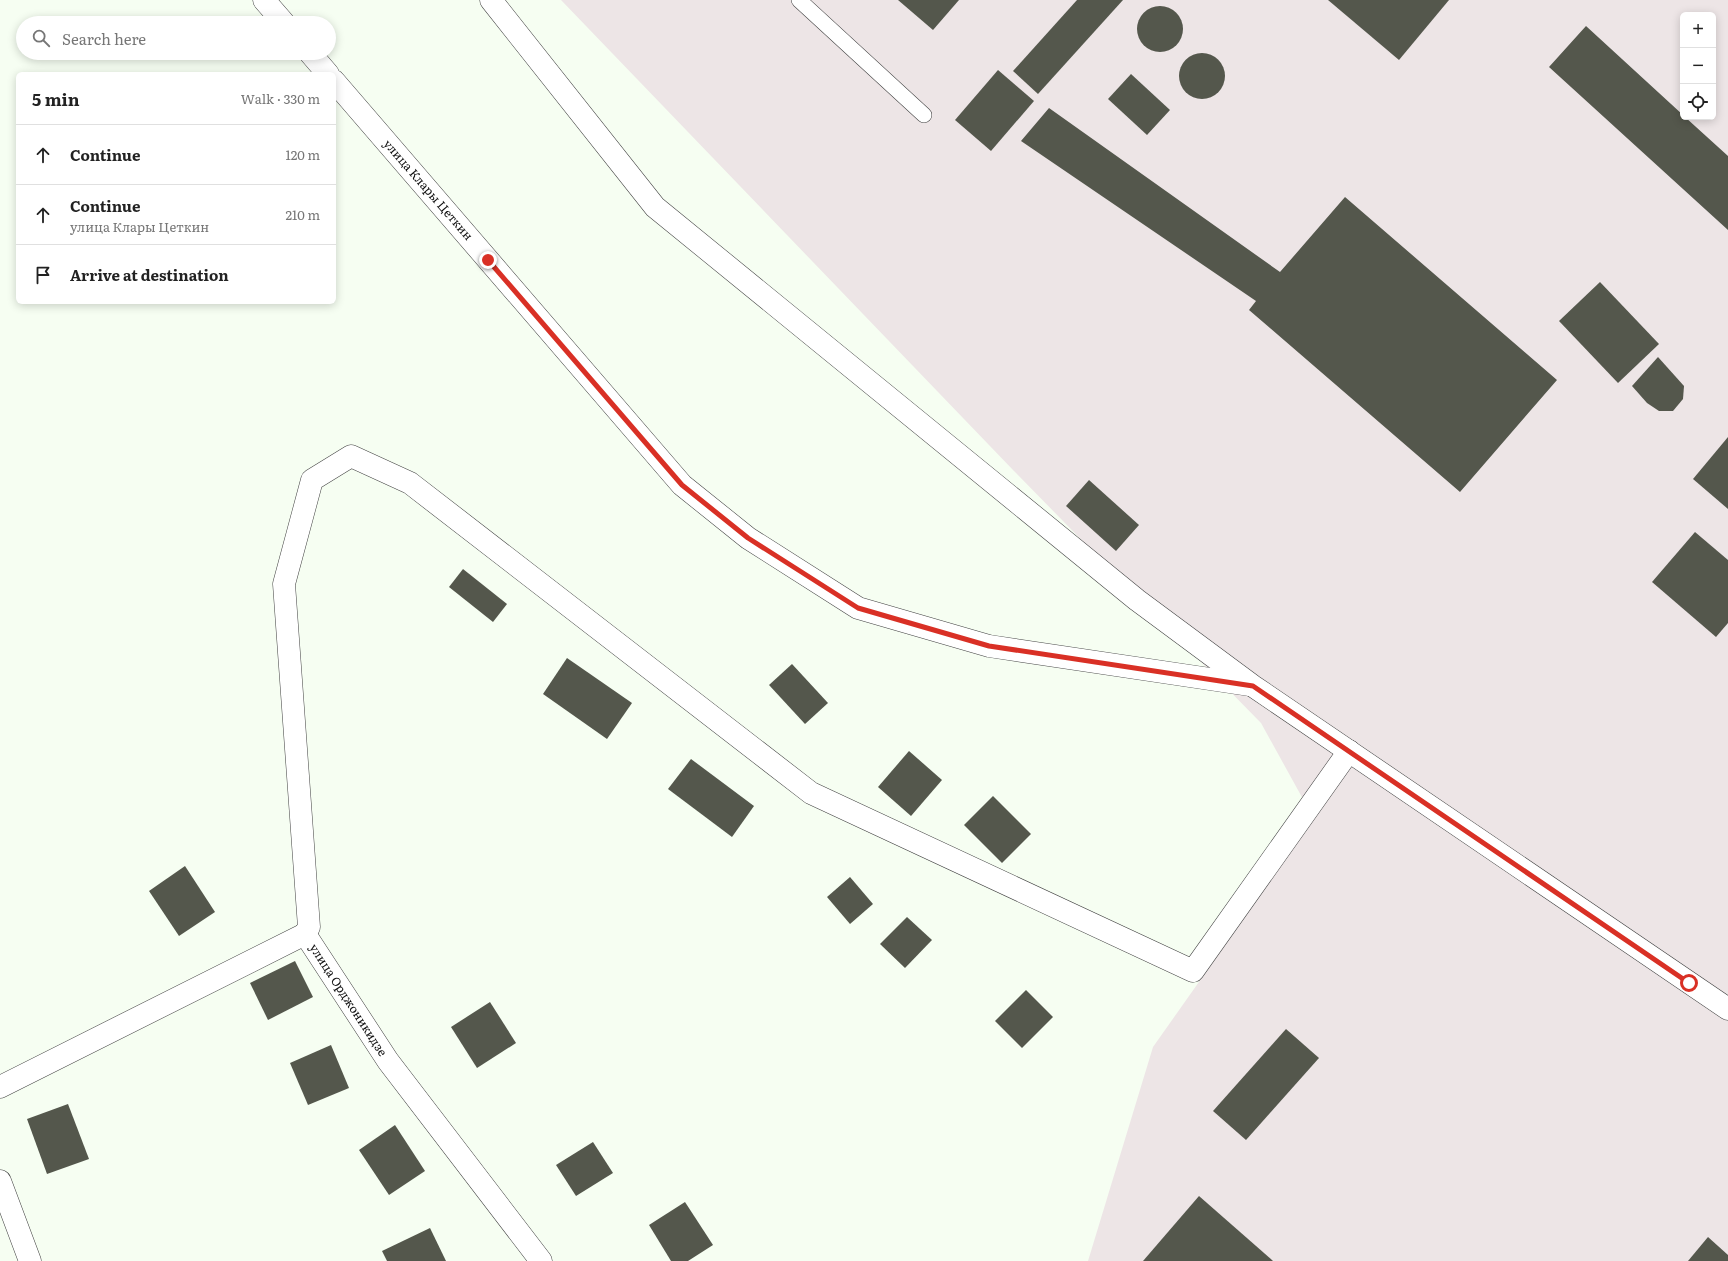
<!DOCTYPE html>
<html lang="en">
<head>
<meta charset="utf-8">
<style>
  :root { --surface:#fff; --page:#f2f2f2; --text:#222; --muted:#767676; --line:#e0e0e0 }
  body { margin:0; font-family:Literata,serif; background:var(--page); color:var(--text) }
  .controls { position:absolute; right:12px; top:12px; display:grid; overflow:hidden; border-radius:6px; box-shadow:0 2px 10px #0003 }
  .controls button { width:36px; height:36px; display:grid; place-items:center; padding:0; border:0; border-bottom:1px solid var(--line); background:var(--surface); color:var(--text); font:20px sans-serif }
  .stop { position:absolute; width:12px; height:12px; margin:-9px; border:3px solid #d93025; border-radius:50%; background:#fff }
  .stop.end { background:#d93025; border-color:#fff; box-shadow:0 1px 4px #0008 }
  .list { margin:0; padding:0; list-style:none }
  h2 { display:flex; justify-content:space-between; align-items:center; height:52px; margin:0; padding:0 16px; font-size:17px }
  h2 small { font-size:13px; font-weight:400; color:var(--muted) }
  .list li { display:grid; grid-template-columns:26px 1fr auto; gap:12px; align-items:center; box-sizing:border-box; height:60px; padding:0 16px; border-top:1px solid var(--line) }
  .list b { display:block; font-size:15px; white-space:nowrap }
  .list p { margin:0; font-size:13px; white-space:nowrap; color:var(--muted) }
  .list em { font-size:13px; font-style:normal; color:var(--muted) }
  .icon { flex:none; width:22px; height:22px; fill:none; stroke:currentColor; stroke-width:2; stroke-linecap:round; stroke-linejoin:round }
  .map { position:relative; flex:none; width:1728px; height:1261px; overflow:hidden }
  .search { position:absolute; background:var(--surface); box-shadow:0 2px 10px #0003; left:16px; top:16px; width:320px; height:44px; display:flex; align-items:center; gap:10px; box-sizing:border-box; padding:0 14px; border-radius:22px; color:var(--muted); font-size:15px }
  .panel { position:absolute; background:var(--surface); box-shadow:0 2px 10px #0003; left:16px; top:72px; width:320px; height:232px; border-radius:6px }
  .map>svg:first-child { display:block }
  .industrial { fill:#ede5e6; fill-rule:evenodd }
  .building { fill:#54574c }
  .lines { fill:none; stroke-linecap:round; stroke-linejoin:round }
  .service-casing { stroke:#424242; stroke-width:16 }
  .minor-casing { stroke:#424242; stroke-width:23 }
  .service { stroke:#fff; stroke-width:15 }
  .minor { stroke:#fff; stroke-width:22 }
  .route { stroke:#d93025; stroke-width:5 }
  .labels { text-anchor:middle; stroke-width:4; stroke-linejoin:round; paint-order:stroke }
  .street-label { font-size:12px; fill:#0f0f0f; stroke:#fff }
</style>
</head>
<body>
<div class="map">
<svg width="1728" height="1261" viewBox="0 0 1728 1261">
  <rect width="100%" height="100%" fill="#f6fef2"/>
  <path class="industrial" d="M561,0H1728V1261H1088L1153,1047L1314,819L1261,723L1014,471ZM1683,15H1713V117H1683Z"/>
  <g class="building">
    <polygon points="898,0 959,0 933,30"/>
    <polygon points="1077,0 1123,0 1038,94 1013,71"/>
    <polygon points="1328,0 1449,0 1399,60"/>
    <circle cx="1160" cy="29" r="23"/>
    <polygon points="1586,26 1683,115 1683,117 1685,117 1728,156 1728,230 1549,67"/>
    <circle cx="1202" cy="76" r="23"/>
    <polygon points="998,70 1034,101 991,151 955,120"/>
    <polygon points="1131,74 1170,110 1147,135 1108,99"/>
    <polygon points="1049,108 1280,272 1345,197 1557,380 1460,492 1249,310 1256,301 1021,141"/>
    <polygon points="1600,282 1659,344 1618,383 1559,321"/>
    <polygon points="1658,357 1684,386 1683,399 1673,411 1659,411 1647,403 1632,386"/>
    <polygon points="1728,437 1728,509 1693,479"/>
    <polygon points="1089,480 1139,525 1116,551 1066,506"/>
    <polygon points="1695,532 1728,560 1728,623 1716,637 1652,582"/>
    <polygon points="463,569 507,604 493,622 449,587"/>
    <polygon points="567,658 632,703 607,739 543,694"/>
    <polygon points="792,664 828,703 805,724 769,685"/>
    <polygon points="909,751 942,780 911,816 878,787"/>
    <polygon points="691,759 754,806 732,837 668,789"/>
    <polygon points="993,796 1031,834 1002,863 964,825"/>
    <polygon points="185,866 215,912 179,936 149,891"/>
    <polygon points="850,877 873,904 850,924 827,897"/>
    <polygon points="907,917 932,940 905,968 880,944"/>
    <polygon points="295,961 313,997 268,1020 250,983"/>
    <polygon points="1026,990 1053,1017 1022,1048 995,1021"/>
    <polygon points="490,1002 516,1043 477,1068 451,1027"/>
    <polygon points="1286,1029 1319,1058 1246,1140 1213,1111"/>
    <polygon points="331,1045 349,1088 308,1105 290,1063"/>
    <polygon points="68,1104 89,1159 47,1174 27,1119"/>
    <polygon points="395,1125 425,1171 389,1195 359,1150"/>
    <polygon points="593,1142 613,1173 576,1196 556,1165"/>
    <polygon points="1199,1196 1273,1261 1143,1261"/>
    <polygon points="685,1202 713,1245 688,1261 671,1261 649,1225"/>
    <polygon points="430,1228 446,1261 387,1261 382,1251"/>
    <polygon points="1708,1237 1728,1255 1728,1261 1688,1261"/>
  </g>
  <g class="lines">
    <defs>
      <polyline id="service" points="799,0 924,115"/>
      <g id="minor">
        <polyline points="264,0 284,23"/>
        <polyline points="491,0 655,207 1137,600 1253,686 1728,1009"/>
        <polyline points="310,53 328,74"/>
        <polyline points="334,81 682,485 748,538 858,608 989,646 1250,685"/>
        <polyline points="305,934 309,927 284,584 312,480 351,456 410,483 811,793 1193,971 1349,751"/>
        <polyline points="0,1087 305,934 388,1061 541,1261"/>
        <polyline points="0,1181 30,1261"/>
      </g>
    </defs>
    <use href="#service" class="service-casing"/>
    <use href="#minor" class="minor-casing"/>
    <use href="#service" class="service"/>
    <use href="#minor" class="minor"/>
  </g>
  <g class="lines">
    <polyline class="route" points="488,260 682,485 748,538 858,608 989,646 1253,686 1689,983"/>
  </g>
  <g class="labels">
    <g class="street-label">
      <text transform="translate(428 190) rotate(49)" y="4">улица Клары Цеткин</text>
      <text transform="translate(348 1000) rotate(57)" y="4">улица Орджоникидзе</text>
    </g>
  </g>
</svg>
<div class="controls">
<button>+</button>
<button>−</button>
<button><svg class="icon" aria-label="locate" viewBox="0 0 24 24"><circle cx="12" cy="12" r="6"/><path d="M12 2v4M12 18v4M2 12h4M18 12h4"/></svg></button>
</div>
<div class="stop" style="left:1689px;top:983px"></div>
<div class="stop end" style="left:488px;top:260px"></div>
<div class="search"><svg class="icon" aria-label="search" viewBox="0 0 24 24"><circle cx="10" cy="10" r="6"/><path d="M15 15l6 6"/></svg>Search here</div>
<section class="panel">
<h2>5 min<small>Walk · 330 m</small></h2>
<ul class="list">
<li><svg class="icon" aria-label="ahead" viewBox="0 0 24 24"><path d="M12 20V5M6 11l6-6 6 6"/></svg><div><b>Continue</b></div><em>120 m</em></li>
<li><svg class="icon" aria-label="ahead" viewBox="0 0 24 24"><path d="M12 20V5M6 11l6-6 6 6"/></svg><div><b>Continue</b><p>улица Клары Цеткин</p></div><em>210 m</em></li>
<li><svg class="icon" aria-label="arrive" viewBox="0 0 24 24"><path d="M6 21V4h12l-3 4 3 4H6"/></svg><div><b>Arrive at destination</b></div></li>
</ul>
</section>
</div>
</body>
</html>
